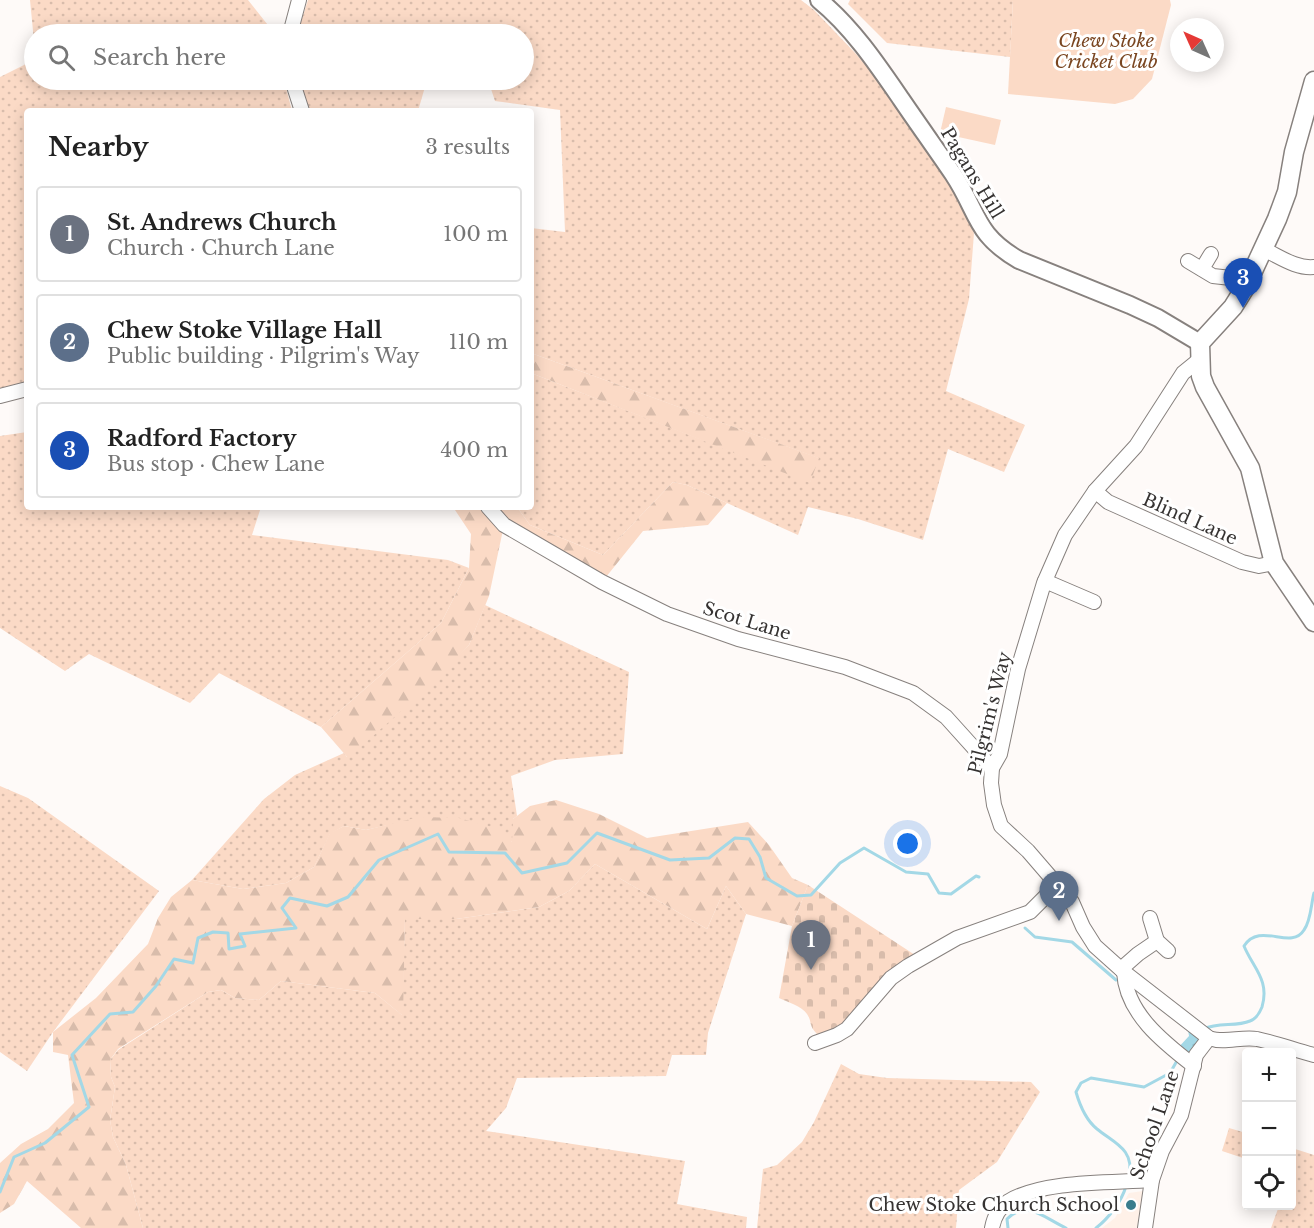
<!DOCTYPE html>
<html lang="en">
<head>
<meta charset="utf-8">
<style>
  :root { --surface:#fff; --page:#f2f2f2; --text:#222; --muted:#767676; --line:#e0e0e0; --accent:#111827 }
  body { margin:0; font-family:"Libre Baskerville",serif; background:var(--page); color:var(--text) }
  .controls { position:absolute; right:18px; bottom:18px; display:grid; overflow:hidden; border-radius:6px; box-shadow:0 3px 15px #0003 }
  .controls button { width:54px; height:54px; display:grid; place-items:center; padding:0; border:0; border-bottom:2px solid var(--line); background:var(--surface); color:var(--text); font:30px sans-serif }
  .compass { position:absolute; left:1170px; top:18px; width:54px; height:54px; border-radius:50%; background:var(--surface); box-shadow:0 3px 15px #0003; rotate:315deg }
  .you { position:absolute; left:908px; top:844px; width:21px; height:21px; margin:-15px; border:4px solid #fff; border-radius:50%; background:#1a73e8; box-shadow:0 0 0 9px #1a73e833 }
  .badge { display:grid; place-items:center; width:39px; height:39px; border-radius:50%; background:var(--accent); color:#fff; font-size:20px; font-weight:700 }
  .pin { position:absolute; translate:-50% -50px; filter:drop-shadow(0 2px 3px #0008) }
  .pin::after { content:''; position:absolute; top:32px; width:21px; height:18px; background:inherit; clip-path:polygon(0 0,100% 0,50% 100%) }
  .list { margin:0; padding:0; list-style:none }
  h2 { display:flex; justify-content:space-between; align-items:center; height:78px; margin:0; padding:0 24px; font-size:26px }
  h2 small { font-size:20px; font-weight:400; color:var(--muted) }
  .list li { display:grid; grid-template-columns:39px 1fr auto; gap:18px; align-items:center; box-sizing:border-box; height:96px; margin:0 12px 12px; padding:0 12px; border:2px solid var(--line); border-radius:6px }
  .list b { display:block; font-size:22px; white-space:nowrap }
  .list p { margin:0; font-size:20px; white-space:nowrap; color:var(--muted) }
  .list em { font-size:20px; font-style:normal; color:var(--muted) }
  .icon { flex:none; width:33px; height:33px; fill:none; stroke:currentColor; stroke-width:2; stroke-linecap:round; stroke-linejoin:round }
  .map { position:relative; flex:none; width:1314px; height:1228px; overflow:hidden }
  .search { position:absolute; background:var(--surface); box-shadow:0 3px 15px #0003; left:24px; top:24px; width:510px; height:66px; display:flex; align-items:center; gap:15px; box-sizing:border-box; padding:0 21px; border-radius:33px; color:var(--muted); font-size:22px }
  .panel { position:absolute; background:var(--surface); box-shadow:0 3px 15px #0003; left:24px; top:108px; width:510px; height:402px; border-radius:6px }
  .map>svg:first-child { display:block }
  .built { fill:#fff1e8 }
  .grass { fill:url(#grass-dots) }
  .forest { fill:url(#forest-firs) }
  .cemetery { fill:url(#cemetery-stones) }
  .park { fill:#fbdac6 }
  .water { fill:url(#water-ripples) }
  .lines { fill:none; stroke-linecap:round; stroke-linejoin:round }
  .stream { stroke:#a3d8e6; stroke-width:3 }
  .minor-casing { stroke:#87817e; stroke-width:16 }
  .tertiary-casing { stroke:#87817e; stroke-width:20 }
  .secondary-casing { stroke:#87817e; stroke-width:21 }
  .minor { stroke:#fff; stroke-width:14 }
  .tertiary { stroke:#fff; stroke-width:16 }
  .secondary { stroke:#fff; stroke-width:18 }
  .poi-dot { fill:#397d8d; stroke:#fff; stroke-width:2 }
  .labels { text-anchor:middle; stroke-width:6; stroke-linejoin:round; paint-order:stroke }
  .park-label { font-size:18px; font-style:italic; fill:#7a4621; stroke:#fff }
  .street-label { font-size:18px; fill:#363332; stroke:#fff }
  .poi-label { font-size:18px; fill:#363332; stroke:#fff; text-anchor:end }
</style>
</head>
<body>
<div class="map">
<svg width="1314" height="1228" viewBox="0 0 1314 1228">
  <defs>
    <pattern id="grass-dots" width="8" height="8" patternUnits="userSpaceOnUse" patternTransform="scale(1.5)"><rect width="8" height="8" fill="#fbdac6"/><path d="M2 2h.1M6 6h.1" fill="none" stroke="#d8bcab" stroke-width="1.8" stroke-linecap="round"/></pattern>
    <pattern id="forest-firs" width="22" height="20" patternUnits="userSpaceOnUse" patternTransform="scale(1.5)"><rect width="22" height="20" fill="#fbdac6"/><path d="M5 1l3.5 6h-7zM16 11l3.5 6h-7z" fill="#d8bcab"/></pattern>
    <pattern id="cemetery-stones" width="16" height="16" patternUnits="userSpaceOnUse" patternTransform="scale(1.5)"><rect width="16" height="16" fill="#fbdac6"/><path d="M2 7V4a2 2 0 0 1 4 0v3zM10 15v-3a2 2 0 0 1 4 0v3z" fill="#d8bcab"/></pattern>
    <pattern id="water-ripples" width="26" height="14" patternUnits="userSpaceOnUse" patternTransform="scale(1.5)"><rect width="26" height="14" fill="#a3d8e6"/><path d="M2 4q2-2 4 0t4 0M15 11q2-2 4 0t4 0" fill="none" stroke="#8dbac6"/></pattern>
  </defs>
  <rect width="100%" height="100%" fill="#fefaf8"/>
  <polygon class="built" points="1143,1191 1137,1228 1102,1228 1115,1218 1129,1193"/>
  <g class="grass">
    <polygon points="30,0 248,0 275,34 34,34 34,41"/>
    <polygon points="308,0 801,0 814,10 857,55 882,85 951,185 974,233 969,299 946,391 1025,425 1004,472 948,449 923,540 858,519 808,507 798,535 687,485 673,482 603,555 530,525 517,507 531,507 531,373 810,482 818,458 531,353 531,228 565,232 560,110 495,101 488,80 524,80 524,34 297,34"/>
    <polygon points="850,0 1013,0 1010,57 887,43 848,4"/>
    <polygon points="34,60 34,80 284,80 292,111 27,111 27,381 18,386 0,389 0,77"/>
    <polygon points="300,80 427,80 418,111 309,111"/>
    <polygon points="27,432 27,507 261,507 252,535 448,560 469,568 441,623 321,727 219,673 190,703 89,654 65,671 0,628 0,436"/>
    <polygon points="485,605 629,672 623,754 555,760 511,776 517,816 513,819 513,842 388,825 366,830 344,826 330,834 314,867 286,883 243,889 192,880 264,799 295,775 344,753 347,757 469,645"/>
    <polygon points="0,786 28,798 159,891 53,1032 27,1071 0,1052"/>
    <polygon points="595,864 707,929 726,886 746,914 708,1033 706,1055 672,1055 666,1076 517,1078 506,1108 486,1131 685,1161 677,1204 747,1217 746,1228 143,1228 126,1165 113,1137 110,1120 115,1087 111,1077 110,1060 118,1050 208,992 221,990 235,998 259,1000 281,981 375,993 402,1015 405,919 456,919 539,907 569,891"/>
    <polygon points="841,1064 859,1074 887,1078 1031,1082 1040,1092 997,1162 959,1190 956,1228 757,1228 763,1169 777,1165 802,1142 814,1122"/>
    <polygon points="1229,1128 1246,1133 1246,1159 1222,1151"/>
    <polygon points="1292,1148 1314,1155 1314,1228 1271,1228 1279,1206 1292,1206"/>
  </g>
  <g class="forest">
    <polygon points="531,353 819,458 810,483 531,373"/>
    <polygon points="673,482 687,485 727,503 708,525 643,531 602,582 504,525 489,596 469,645 416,698 348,758 321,727 441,623 469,568 471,534 453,507 517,507 530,525 603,555"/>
    <polygon points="556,800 599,814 647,838 748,822 769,845 792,878 808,885 792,926 746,914 726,886 707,929 595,864 569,891 539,907 456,919 405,919 403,1016 375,993 281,981 259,1000 235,998 221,990 208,992 118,1049 110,1060 111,1077 115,1087 110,1120 113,1137 126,1165 143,1228 81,1228 27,1181 14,1204 0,1213 0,1163 21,1144 48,1129 74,1103 68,1055 53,1052 53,1032 96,998 148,944 158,918 171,897 192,880 243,889 286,883 314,867 330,833 344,826 366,830 419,817 459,818 498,829 512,842 513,819 530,806"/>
  </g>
  <path class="cemetery" d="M808,885L915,955L848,1023L819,1036C807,1024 813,1023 807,1014C802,1006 787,1002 779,998L792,926Z"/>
  <g class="park">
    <polygon points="1013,0 1170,0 1171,5 1152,79 1133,99 1115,104 1008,94"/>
    <polygon points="946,107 1001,120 995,145 940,133"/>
  </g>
  <polygon class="water" points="1187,1024 1201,1037 1201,1043 1189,1060 1177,1049 1189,1036 1188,1030 1184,1027"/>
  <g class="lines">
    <g class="stream">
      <polyline points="1025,928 1035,937 1072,942 1116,980"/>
      <path d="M1204,1029C1218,1022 1236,1027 1250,1021C1256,1019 1260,1012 1262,1007C1270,980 1253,968 1244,946C1260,921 1291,951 1304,930C1311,921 1311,904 1314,893"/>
      <path d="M1129,1177C1135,1149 1114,1143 1097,1129C1086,1120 1080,1106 1076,1092L1081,1083L1091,1078L1144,1087L1170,1073L1178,1059"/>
      <polyline points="0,1192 14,1157 45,1143 89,1107 72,1055 110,1014 133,1012 156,986 174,959 193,963 198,938 213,932 228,933 229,949 245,946 240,934 296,928 282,908 290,898 327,906 348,897 379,860 438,834 449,852 505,853 522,873 567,863 597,833 670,860 709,858 735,838 749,839 760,857 766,878 797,896 811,895 840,863 864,848 906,872 928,874 939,893 951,894 976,876 979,877"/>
      <path d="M1008,1228L1007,1219C1027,1199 1044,1218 1066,1228"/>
      <path d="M1096,1228C1108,1219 1122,1201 1126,1186"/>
    </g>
    <defs>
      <g id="minor">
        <polyline points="290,34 299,0"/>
        <polyline points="292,80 302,111"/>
        <path d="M1263,249C1279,256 1296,269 1314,267"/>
        <polyline points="1188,261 1213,276 1231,278 1246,286"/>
        <polyline points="1202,269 1211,254"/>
        <path d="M1199,360L1183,373L1136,446L1095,491L1065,535L1044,583L1018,669L1000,754L992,768L991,783L994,805L1001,826L1028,851L1072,902L1083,927L1095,946L1124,972L1209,1038C1225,1044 1241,1036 1257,1039C1276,1043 1295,1050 1314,1055"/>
        <polyline points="0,396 27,389"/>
        <polyline points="1095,491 1108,502 1242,562 1259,566 1274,563"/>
        <polyline points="488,507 504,525 602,582 667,614 738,639 845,667 913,693 946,717 992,768"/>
        <polyline points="1045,581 1094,602"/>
        <polyline points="1150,918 1157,941 1168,951"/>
        <polyline points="1121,969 1138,954 1157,941"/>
        <path d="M1124,972C1126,1013 1163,1042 1194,1066"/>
        <polyline points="815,1043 837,1035 847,1029 891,978 908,966 957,938 1030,912 1058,884"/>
        <path d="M992,1228C994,1217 998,1208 1009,1201C1044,1180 1112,1183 1152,1180"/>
        <polyline points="1145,1228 1152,1180 1162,1151 1181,1115 1196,1055 1209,1038"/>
      </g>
      <path id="tertiary" d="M819,0C852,27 877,64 901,99C918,124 936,149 953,174C979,213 974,234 1019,260L1130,305L1158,318L1200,343"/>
      <polyline id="secondary" points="1314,81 1294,152 1287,192 1277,219 1246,286 1233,307 1200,343 1201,376 1205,387 1250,468 1274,563 1314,622"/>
    </defs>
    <use href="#minor" class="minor-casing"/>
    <use href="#tertiary" class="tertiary-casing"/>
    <use href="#secondary" class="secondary-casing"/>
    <use href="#minor" class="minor"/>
    <use href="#tertiary" class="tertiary"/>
    <use href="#secondary" class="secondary"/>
  </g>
  <circle class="poi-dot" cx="1131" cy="1205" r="6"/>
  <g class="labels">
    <g class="park-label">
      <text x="1106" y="47">Chew Stoke<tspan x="1106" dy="21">Cricket Club</tspan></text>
    </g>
    <g class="street-label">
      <text transform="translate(972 173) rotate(59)" y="6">Pagans Hill</text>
      <text transform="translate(1190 519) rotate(24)" y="6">Blind Lane</text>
      <text transform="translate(747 621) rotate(17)" y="6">Scot Lane</text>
      <text transform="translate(990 713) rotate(-76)" y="6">Pilgrim's Way</text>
      <text transform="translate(1155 1125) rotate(-71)" y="6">School Lane</text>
    </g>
    <g class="poi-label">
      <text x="1119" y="1211">Chew Stoke Church School</text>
    </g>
  </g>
</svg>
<div class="controls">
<button>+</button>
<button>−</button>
<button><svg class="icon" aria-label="locate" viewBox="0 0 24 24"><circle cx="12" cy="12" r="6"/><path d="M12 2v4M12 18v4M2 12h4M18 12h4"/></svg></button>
</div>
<svg class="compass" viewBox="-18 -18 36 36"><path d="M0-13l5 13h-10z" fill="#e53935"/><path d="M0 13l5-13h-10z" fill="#767676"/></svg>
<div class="you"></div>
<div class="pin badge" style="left:811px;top:970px;background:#6b7280">1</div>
<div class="pin badge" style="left:1059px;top:921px;background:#5c6f8a">2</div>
<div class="pin badge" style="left:1243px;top:308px;background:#1a4fb4">3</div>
<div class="search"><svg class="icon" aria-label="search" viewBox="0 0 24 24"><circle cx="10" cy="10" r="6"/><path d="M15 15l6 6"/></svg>Search here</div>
<section class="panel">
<h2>Nearby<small>3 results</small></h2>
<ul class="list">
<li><span class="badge" style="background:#6b7280">1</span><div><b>St. Andrews Church</b><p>Church · Church Lane</p></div><em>100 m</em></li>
<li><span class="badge" style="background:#5c6f8a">2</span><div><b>Chew Stoke Village Hall</b><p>Public building · Pilgrim's Way</p></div><em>110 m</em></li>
<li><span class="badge" style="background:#1a4fb4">3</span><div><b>Radford Factory</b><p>Bus stop · Chew Lane</p></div><em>400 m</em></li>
</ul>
</section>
</div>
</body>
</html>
